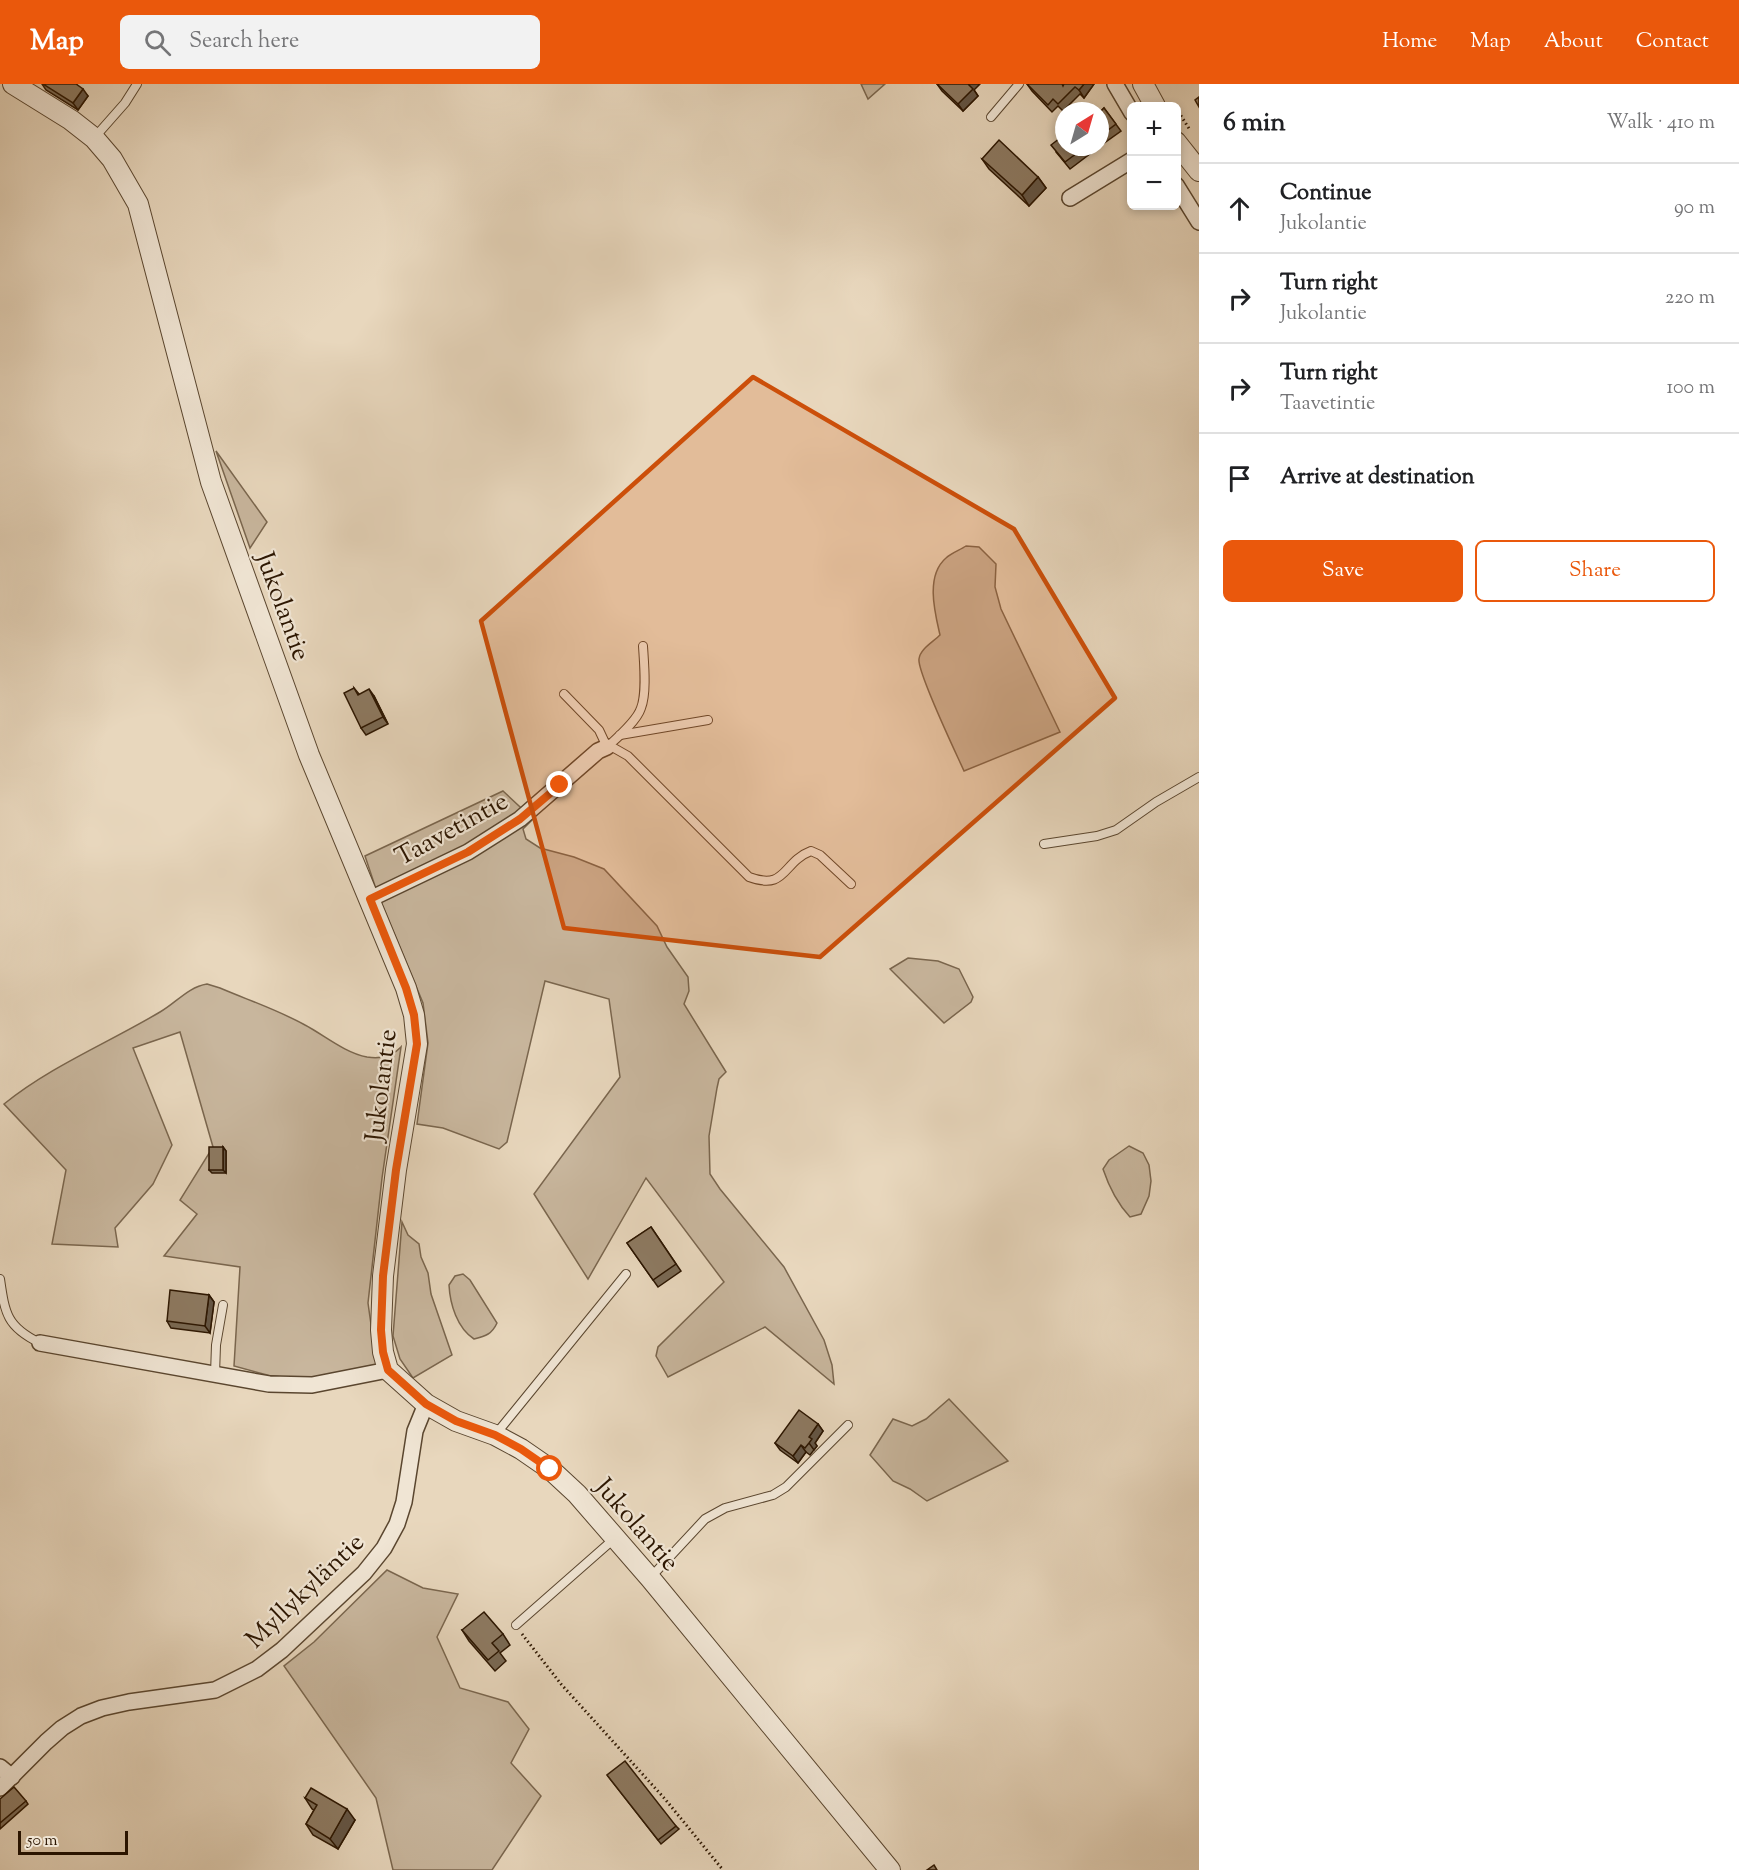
<!DOCTYPE html>
<html lang="en">
<head>
<meta charset="utf-8">
<style>
  :root { --surface:#fff; --page:#f2f2f2; --text:#202124; --muted:#757577; --line:#e0e0e0; --accent:#ea580c }
  body { margin:0; font-family:"Sorts Mill Goudy",serif; background:var(--page); color:var(--text) }
  .controls { position:absolute; right:18px; top:18px; display:grid; overflow:hidden; border-radius:9px; box-shadow:0 3px 9px #0003 }
  .controls button { width:54px; height:54px; display:grid; place-items:center; padding:0; border:0; border-bottom:2px solid var(--line); background:var(--surface); color:var(--text); font:30px sans-serif }
  .compass { position:absolute; left:1055px; top:18px; width:54px; height:54px; border-radius:50%; background:var(--surface); box-shadow:0 3px 9px #0003; rotate:37deg }
  .scale { position:absolute; left:18px; bottom:15px; width:110px; box-sizing:border-box; padding-left:6px; border:3px solid #2b1500; border-top:0; font-size:16px; line-height:21px; white-space:nowrap; color:#2b1500; -webkit-text-stroke:4px #f0e5d4; paint-order:stroke }
  .stop { position:absolute; width:18px; height:18px; margin:-14px; border:4px solid #ea580c; border-radius:50%; background:#fff }
  .stop.end { background:#ea580c; border-color:#fff; box-shadow:0 2px 6px #0008 }
  .list { margin:0; padding:0; list-style:none }
  h2 { display:flex; justify-content:space-between; align-items:center; height:78px; margin:0; padding:0 24px; font-size:26px }
  h2 small { font-size:20px; font-weight:400; color:var(--muted) }
  .list li { display:grid; grid-template-columns:39px 1fr auto; gap:18px; align-items:center; box-sizing:border-box; height:90px; padding:0 24px; border-top:2px solid var(--line) }
  .list b { display:block; font-size:22px; white-space:nowrap }
  .list p { margin:0; font-size:20px; white-space:nowrap; color:var(--muted) }
  .list em { font-size:20px; font-style:normal; color:var(--muted) }
  .actions { display:flex; gap:12px; padding:18px 24px }
  .actions a { flex:1; padding:14px 0; border:2px solid var(--accent); border-radius:9px; text-align:center; font-size:21px; color:var(--accent) }
  .actions .main { background:var(--accent); color:#fff }
  .icon { flex:none; width:33px; height:33px; fill:none; stroke:currentColor; stroke-width:2; stroke-linecap:round; stroke-linejoin:round }
  .map { position:relative; flex:none; width:1199px; height:1786px; overflow:hidden }
  header { display:flex; align-items:center; gap:36px; box-sizing:border-box; height:84px; padding:0 30px; background:var(--accent); color:#fff }
  header strong { font-size:28px }
  nav { display:flex; gap:33px; margin-inline-start:auto; font-size:21px }
  .search { width:420px; height:54px; background:var(--page); display:flex; align-items:center; gap:15px; box-sizing:border-box; padding:0 21px; border-radius:9px; color:var(--muted); font-size:22px }
  main { display:flex }
  aside { flex:1; background:var(--surface) }
  .map>svg:first-child { display:block }
  .green { fill:#c8b69d; stroke:#7a664e; stroke-width:1.5 }
  .lines { fill:none; stroke-linecap:round; stroke-linejoin:round }
  .service-casing { stroke:#5a462f; stroke-width:10 }
  .minor-casing { stroke:#5a462f; stroke-width:18 }
  .tertiary-casing { stroke:#5a462f; stroke-width:22 }
  .path { stroke:#2b1500; stroke-width:3; stroke-dasharray:1.5 3; stroke-linecap:butt }
  .service { stroke:#f0e5d4; stroke-width:8 }
  .minor { stroke:#f0e5d4; stroke-width:15 }
  .tertiary { stroke:#f0e5d4; stroke-width:20 }
  .wall { fill:#796954; stroke:#2b1500; stroke-width:1.5 }
  .shaded-wall { fill:#635545; stroke:#2b1500; stroke-width:1.5 }
  .building { fill:#8d7a62; stroke:#2b1500; stroke-width:1.5 }
  .route { stroke:#ea580c; stroke-width:8 }
  .marked { fill:#cc4f0a; fill-opacity:0.2; stroke:#cc4f0a; stroke-width:4.5; stroke-linejoin:round }
  .labels { text-anchor:middle; stroke-width:4.5; stroke-linejoin:round; paint-order:stroke }
  .street-label { font-size:26px; fill:#2b1500; stroke:#f0e5d4 }
</style>
</head>
<body>
<header>
<strong>Map</strong>
<div class="search"><svg class="icon" aria-label="search" viewBox="0 0 24 24"><circle cx="10" cy="10" r="6"/><path d="M15 15l6 6"/></svg>Search here</div>
<nav><a>Home</a><a>Map</a><a>About</a><a>Contact</a></nav>
</header>
<main>
<div class="map">
<svg width="1199" height="1786" viewBox="0 0 1199 1786">
  <rect width="100%" height="100%" fill="#e8d7bd"/>
  <filter id="stains"><feTurbulence type="fractalNoise" baseFrequency=".00333" numOctaves="4"/><feColorMatrix values="0 0 0 0 .2 0 0 0 0 .09 0 0 0 0 .02 0 0 0 .5 -.17"/></filter>
  <radialGradient id="worn" r=".72"><stop offset=".6" stop-color="#630" stop-opacity="0"/><stop offset="1" stop-color="#630" stop-opacity=".3"/></radialGradient>
  <g class="green">
    <polygon points="861,0 885,0 868,15"/>
    <polygon points="216,367 267,438 250,464"/>
    <path d="M966,462L979,463L996,480L995,503L1001,525L1060,648L964,687C956,669 917,588 919,575C920,565 933,558 940,551C935,529 925,492 946,474C951,469 960,466 966,462Z"/>
    <polygon points="503,707 533,735 523,745 526,755 540,764 574,773 604,785 657,842 667,863 688,893 689,907 684,920 726,988 719,995 717,1004 709,1052 710,1090 720,1105 784,1183 824,1256 832,1281 834,1300 765,1243 668,1293 656,1272 658,1263 724,1198 646,1094 588,1195 534,1110 620,993 609,915 545,897 507,1058 499,1065 443,1044 417,1040 428,959 423,919 378,811 365,772"/>
    <polygon points="908,874 938,877 959,885 973,913 971,918 944,939 890,885"/>
    <path d="M207,900L220,904C248,916 278,926 305,941C324,951 345,969 367,973C380,975 392,973 401,963L382,1094L368,1219L377,1283L312,1295L271,1292L234,1282L240,1183L164,1172L197,1130L180,1116L213,1063L180,948L133,964L172,1061L153,1100L115,1144L118,1163L52,1160L66,1086L4,1020C51,982 108,959 160,928C176,919 188,903 207,900Z"/>
    <path d="M1129,1062L1143,1069L1149,1081L1151,1097L1149,1112L1141,1130L1130,1133C1117,1119 1109,1103 1103,1085L1109,1076Z"/>
    <polygon points="402,1138 408,1151 419,1160 421,1173 428,1189 431,1210 452,1271 413,1294 400,1275 393,1252"/>
    <path d="M463,1190L470,1196L497,1239C492,1250 486,1252 474,1255C457,1244 450,1220 449,1201L455,1192Z"/>
    <polygon points="949,1315 1008,1377 927,1417 910,1405 893,1397 870,1371 893,1335 912,1342 926,1335"/>
    <polygon points="387,1486 423,1504 458,1510 437,1553 460,1604 508,1618 529,1645 511,1679 541,1712 492,1786 393,1786 376,1714 284,1582 314,1558"/>
  </g>
  <g class="lines">
    <defs>
      <g id="service">
        <polyline points="991,33 1019,0"/>
        <polyline points="95,53 125,19 137,0"/>
        <polyline points="564,610 599,646 607,663"/>
        <polyline points="620,651 708,636"/>
        <path d="M607,663L614,664L628,672L749,793C787,807 782,778 811,767L820,771L851,800"/>
        <path d="M607,663C617,654 637,637 641,624C647,609 644,579 643,562"/>
        <polyline points="1044,760 1097,752 1116,746 1156,718 1199,693"/>
        <path d="M0,1195C5,1230 7,1243 40,1259"/>
        <polyline points="215,1290 216,1261 223,1221"/>
        <polyline points="496,1350 626,1190"/>
        <polyline points="651,1493 705,1435 725,1424 773,1411 786,1403 848,1341"/>
        <polyline points="516,1541 615,1454"/>
      </g>
      <g id="minor">
        <polyline points="1115,0 1132,29"/>
        <polyline points="1176,101 1199,138"/>
        <polyline points="1070,114 1132,76"/>
        <polyline points="370,815 468,768 520,735 598,667 607,663"/>
        <polyline points="40,1259 269,1300 312,1301 388,1286"/>
        <polyline points="0,1683 12,1693"/>
        <polyline points="0,1704 46,1658 62,1644 81,1632 102,1624 129,1618 215,1606 257,1585 282,1566 364,1489 384,1464 397,1440 404,1418 415,1347 426,1320"/>
      </g>
      <g id="tertiary">
        <polyline points="13,0 71,36 94,54 112,75 138,120 211,398 309,671 406,904 414,931 417,960 396,1086 383,1192 381,1246 383,1268 388,1286 426,1320 456,1337 495,1351 521,1365 550,1385 577,1410 650,1494 890,1786"/>
        <polyline points="1143,0 1155,22"/>
        <polyline points="1176,58 1199,87"/>
      </g>
    </defs>
    <use href="#service" class="service-casing"/>
    <use href="#minor" class="minor-casing"/>
    <use href="#tertiary" class="tertiary-casing"/>
    <g class="path">
      <polyline points="1176,24 1190,46"/>
      <polyline points="522,1550 561,1600 665,1715 723,1786"/>
    </g>
    <use href="#service" class="service"/>
    <use href="#minor" class="minor"/>
    <use href="#tertiary" class="tertiary"/>
  </g>
  <g class="wall">
    <polygon points="42,0 76,0 88,12 78,26 46,6"/>
    <polygon points="937,0 974,6 978,12 963,27 942,7"/>
    <polygon points="1027,0 1063,2 1064,0 1094,0 1084,14 1080,10 1063,27 1058,22 1052,28 1032,7"/>
    <polygon points="1104,24 1121,47 1100,62 1100,28"/>
    <polygon points="1064,63 1099,63 1070,85 1056,68"/>
    <polygon points="982,75 1038,93 1046,104 1029,122 989,85"/>
    <polygon points="354,604 359,610 374,612 388,640 366,651 361,644"/>
    <polygon points="223,1063 226,1067 226,1089 212,1089 209,1086"/>
    <polygon points="651,1143 681,1187 658,1203 627,1159"/>
    <polygon points="209,1211 214,1218 210,1249 171,1244 167,1237"/>
    <polygon points="818,1340 823,1347 815,1359 817,1362 810,1371 806,1368 798,1379 780,1366 775,1359"/>
    <polygon points="462,1546 503,1550 510,1561 500,1569 506,1577 495,1587 469,1557"/>
    <polygon points="607,1691 676,1742 679,1745 661,1760"/>
    <polygon points="305,1714 355,1736 338,1765 313,1751 306,1740 314,1726 312,1725"/>
    <polygon points="0,1715 26,1717 28,1720 0,1745"/>
  </g>
  <g class="shaded-wall">
    <polygon points="968,0 980,0 974,6 978,12 963,27 958,20"/>
    <polygon points="1084,0 1094,0 1084,14 1079,6"/>
    <polygon points="83,5 88,12 78,26 73,19"/>
    <polygon points="1038,93 1046,104 1029,122 1022,111"/>
    <polygon points="369,605 374,612 388,640 383,633"/>
    <polygon points="223,1063 226,1067 226,1089 223,1086"/>
    <polygon points="209,1211 214,1218 210,1249 205,1242"/>
    <polygon points="818,1340 823,1347 815,1359 817,1362 814,1366 809,1359 809,1353"/>
    <polygon points="801,1361 806,1368 798,1379 793,1372"/>
    <polygon points="347,1725 355,1736 338,1765 330,1755"/>
  </g>
  <g class="building">
    <polygon points="43,0 76,0 83,5 73,19"/>
    <polygon points="937,0 968,0 973,5 958,20"/>
    <polygon points="1027,0 1062,0 1063,2 1064,0 1084,0 1079,6 1075,3 1058,20 1053,15 1048,21"/>
    <polygon points="1199,13 1199,23 1195,16"/>
    <polygon points="1104,24 1116,40 1100,52 1100,28"/>
    <polygon points="1064,51 1064,63 1085,63 1065,78 1051,61"/>
    <polygon points="999,56 1038,93 1022,111 982,75"/>
    <polygon points="354,604 358,611 369,605 383,633 361,644 344,609"/>
    <rect x="209" y="1063" width="14" height="23"/>
    <polygon points="651,1143 676,1180 653,1196 627,1159"/>
    <polygon points="170,1206 209,1211 205,1242 167,1237"/>
    <polygon points="799,1326 818,1340 809,1353 812,1355 809,1359 805,1364 801,1361 793,1372 775,1359"/>
    <polygon points="484,1528 503,1550 492,1559 499,1567 488,1576 462,1546"/>
    <polygon points="625,1677 676,1742 658,1756 607,1691"/>
    <polygon points="14,1703 26,1717 0,1739 0,1715"/>
    <polygon points="311,1704 347,1725 330,1755 306,1740 317,1721 305,1714"/>
    <polygon points="934,1781 937,1786 927,1786"/>
  </g>
  <g class="lines">
    <polyline class="route" points="550,1385 521,1365 495,1351 456,1337 426,1320 388,1286 383,1268 381,1246 383,1192 396,1086 417,960 414,931 406,904 370,815 468,768 520,735 560,701"/>
  </g>
  <path class="marked" d="M753,293L1014,445L1115,614L820,873L564,844L481,537Z"/>
  <g class="labels">
    <g class="street-label">
      <text transform="translate(284 522) rotate(70)" y="9">Jukolantie</text>
      <text transform="translate(451 744) rotate(-29)" y="9">Taavetintie</text>
      <text transform="translate(380 1001) rotate(-83)" y="9">Jukolantie</text>
      <text transform="translate(638 1440) rotate(49)" y="9">Jukolantie</text>
      <text transform="translate(304 1506) rotate(-44)" y="9">Myllykyläntie</text>
    </g>
  </g>
  <rect width="100%" height="100%" filter="url(#stains)"/>
  <rect width="100%" height="100%" fill="url(#worn)"/>
</svg>
<div class="controls">
<button>+</button>
<button>−</button>
</div>
<svg class="compass" viewBox="-18 -18 36 36"><path d="M0-13l5 13h-10z" fill="#e53935"/><path d="M0 13l5-13h-10z" fill="#757577"/></svg>
<div class="scale">50 m</div>
<div class="stop" style="left:550px;top:1385px"></div>
<div class="stop end" style="left:560px;top:701px"></div>
</div>
<aside>
<h2>6 min<small>Walk · 410 m</small></h2>
<ul class="list">
<li><svg class="icon" aria-label="ahead" viewBox="0 0 24 24"><path d="M12 20V5M6 11l6-6 6 6"/></svg><div><b>Continue</b><p>Jukolantie</p></div><em>90 m</em></li>
<li><svg class="icon" aria-label="right" viewBox="0 0 24 24"><path d="M7 20v-9h11M14 6l5 5-5 5"/></svg><div><b>Turn right</b><p>Jukolantie</p></div><em>220 m</em></li>
<li><svg class="icon" aria-label="right" viewBox="0 0 24 24"><path d="M7 20v-9h11M14 6l5 5-5 5"/></svg><div><b>Turn right</b><p>Taavetintie</p></div><em>100 m</em></li>
<li><svg class="icon" aria-label="arrive" viewBox="0 0 24 24"><path d="M6 21V4h12l-3 4 3 4H6"/></svg><div><b>Arrive at destination</b></div></li>
</ul>
<div class="actions"><a class="main">Save</a><a>Share</a></div>
</aside>
</main>
</body>
</html>
